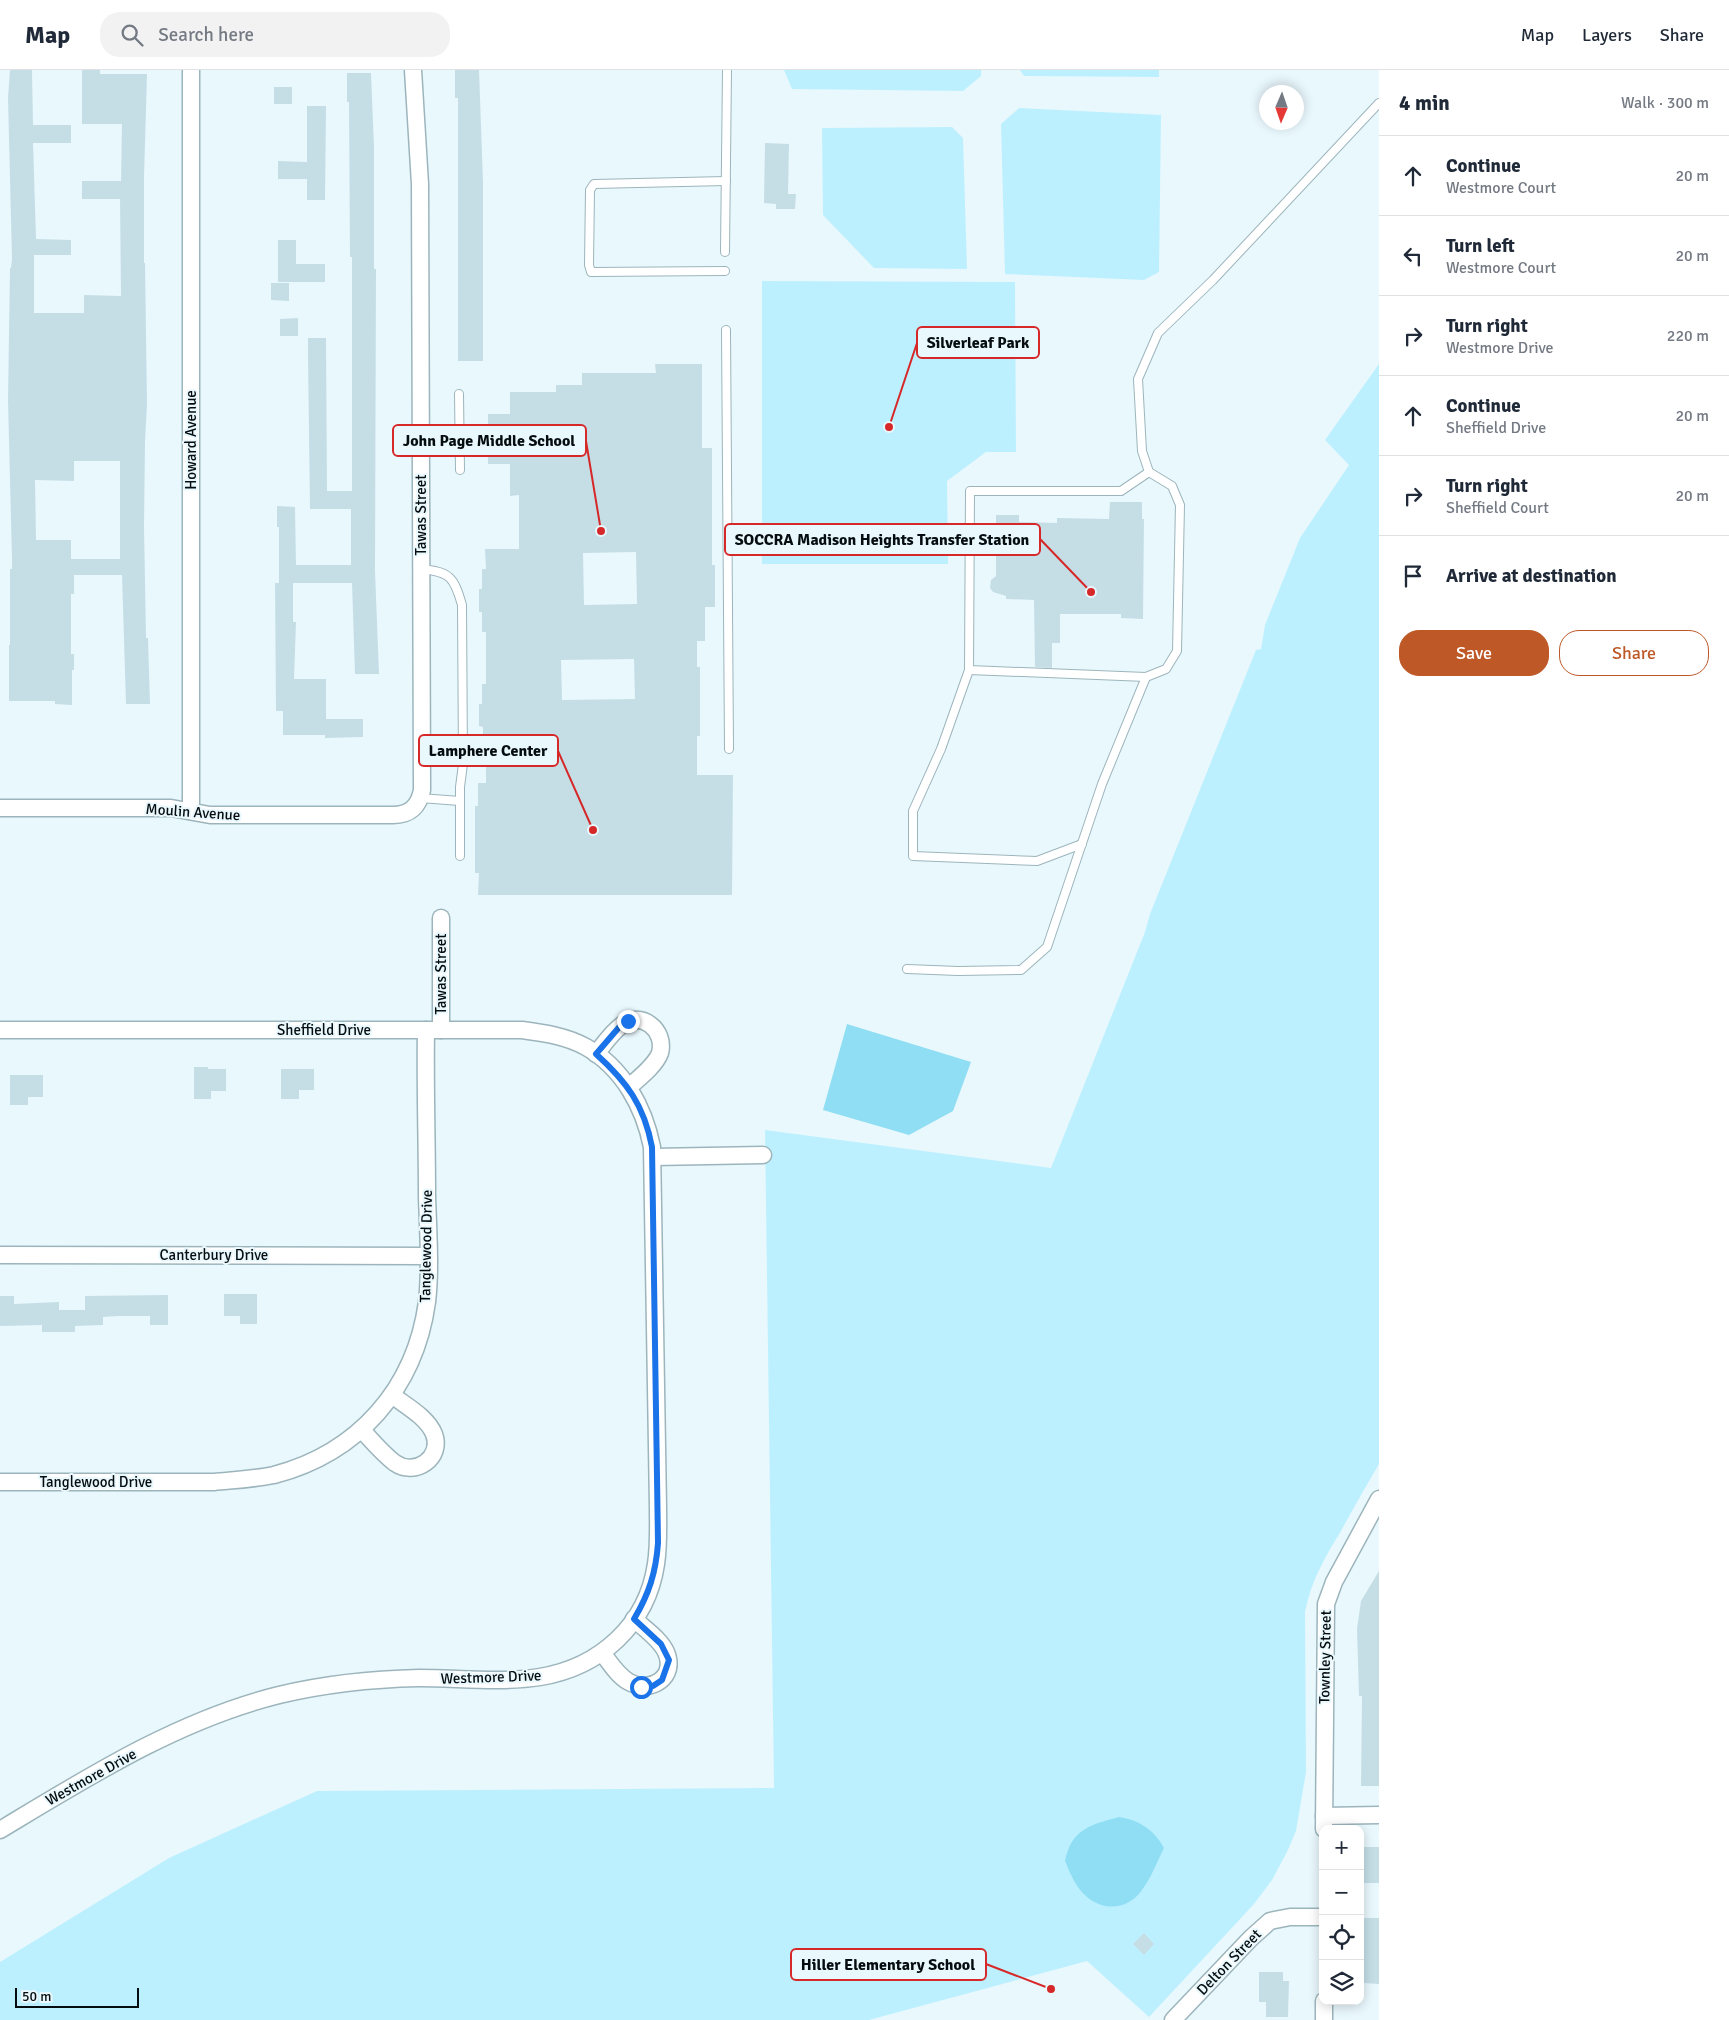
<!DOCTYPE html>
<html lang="en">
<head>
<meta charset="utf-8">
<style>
  :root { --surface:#fff; --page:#f2f2f3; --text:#1f2937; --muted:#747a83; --line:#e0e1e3; --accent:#be5927 }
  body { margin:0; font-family:Signika,sans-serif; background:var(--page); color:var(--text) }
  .controls { position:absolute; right:15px; bottom:15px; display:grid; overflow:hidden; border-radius:10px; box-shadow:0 2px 12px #0003 }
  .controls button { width:45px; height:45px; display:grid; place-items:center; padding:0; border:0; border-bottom:1px solid var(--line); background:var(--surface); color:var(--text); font:25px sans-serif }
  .compass { position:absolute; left:1259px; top:15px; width:45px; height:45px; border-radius:50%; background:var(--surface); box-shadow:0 2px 12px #0003; rotate:182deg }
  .scale { position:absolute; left:15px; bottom:12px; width:124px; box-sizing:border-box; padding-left:5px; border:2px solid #050d10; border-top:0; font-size:14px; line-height:18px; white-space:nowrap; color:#050d10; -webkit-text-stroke:4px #e9f8fd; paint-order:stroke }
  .stop { position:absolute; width:15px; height:15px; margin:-11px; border:4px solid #1a73e8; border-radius:50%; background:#fff }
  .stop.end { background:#1a73e8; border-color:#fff; box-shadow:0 1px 5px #0008 }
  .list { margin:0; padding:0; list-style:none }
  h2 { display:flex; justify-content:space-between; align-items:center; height:65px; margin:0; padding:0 20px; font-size:21px }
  h2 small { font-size:16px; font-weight:400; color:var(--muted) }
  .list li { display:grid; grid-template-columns:32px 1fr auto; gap:15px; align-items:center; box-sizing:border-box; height:80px; padding:0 20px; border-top:1px solid var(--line) }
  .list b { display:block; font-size:19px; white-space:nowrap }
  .list p { margin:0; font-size:16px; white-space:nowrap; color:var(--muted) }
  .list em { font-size:16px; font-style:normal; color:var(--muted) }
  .actions { display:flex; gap:10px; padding:15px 20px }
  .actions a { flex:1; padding:11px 0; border:1px solid var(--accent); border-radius:20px; text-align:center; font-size:18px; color:var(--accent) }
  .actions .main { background:var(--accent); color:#fff }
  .icon { flex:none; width:28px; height:28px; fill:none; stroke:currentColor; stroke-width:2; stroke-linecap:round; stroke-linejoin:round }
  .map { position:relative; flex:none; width:1379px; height:1950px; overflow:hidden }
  header { display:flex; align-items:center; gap:30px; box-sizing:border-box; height:70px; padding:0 25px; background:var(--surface); border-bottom:1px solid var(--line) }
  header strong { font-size:24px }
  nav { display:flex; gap:28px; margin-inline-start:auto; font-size:18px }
  .search { width:350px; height:45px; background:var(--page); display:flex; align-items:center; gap:12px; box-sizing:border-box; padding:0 18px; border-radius:20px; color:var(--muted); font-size:19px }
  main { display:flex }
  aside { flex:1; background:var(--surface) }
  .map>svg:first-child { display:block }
  .green { fill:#bdf0ff }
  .water { fill:#8fdef4 }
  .building { fill:#c5dee6; fill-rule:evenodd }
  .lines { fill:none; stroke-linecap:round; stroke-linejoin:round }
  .lane-casing { stroke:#9cb5bc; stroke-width:10 }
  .street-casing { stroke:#9cb5bc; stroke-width:19 }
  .lane { stroke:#fff; stroke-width:8 }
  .street { stroke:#fff; stroke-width:16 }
  .route { stroke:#1a73e8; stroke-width:6 }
  .labels { text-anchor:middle; stroke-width:4; stroke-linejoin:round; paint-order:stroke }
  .street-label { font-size:15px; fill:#050d10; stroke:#e9f8fd }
  .leader { fill:none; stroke:#d62828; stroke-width:2 }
  .callout-dot { fill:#d62828; stroke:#e9f8fd; stroke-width:2 }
  .callout { fill:#e9f8fd; stroke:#d62828; stroke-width:2 }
  .callout-label { font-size:16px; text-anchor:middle; font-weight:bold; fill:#050d10 }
</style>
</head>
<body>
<header>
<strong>Map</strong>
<div class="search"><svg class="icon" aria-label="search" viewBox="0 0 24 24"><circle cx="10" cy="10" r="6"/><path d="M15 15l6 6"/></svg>Search here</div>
<nav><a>Map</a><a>Layers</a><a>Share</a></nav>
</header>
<main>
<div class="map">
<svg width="1379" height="1950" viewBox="0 0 1379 1950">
  <rect width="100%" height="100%" fill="#e9f8fd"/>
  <g class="green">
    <polygon points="784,0 981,0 981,6 963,21 792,19"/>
    <polygon points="1020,0 1159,0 1159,7 1024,6"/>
    <polygon points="1019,38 1161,45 1159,202 1144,210 1005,204 1001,54"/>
    <polygon points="952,57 963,68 967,199 874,198 823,145 822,58"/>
    <polygon points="762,211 1015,212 1016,382 986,382 947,411 948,494 762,494"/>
    <path d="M1379,294V1394C1366,1416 1353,1439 1341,1461C1325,1487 1311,1511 1305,1542L1306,1702L1296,1761L1287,1782L1272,1810L1254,1834L1149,1947L1087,1891L869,1950H0V1892L169,1788L317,1721L774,1718L765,1060L1051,1098L1145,862L1150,844L1256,580L1261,579L1265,555L1300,468L1349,395L1325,370Z"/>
  </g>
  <g class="water">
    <polygon points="847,954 971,992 953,1041 909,1065 823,1040"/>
    <path d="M1119,1747C1140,1750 1154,1760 1164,1778C1157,1792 1151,1808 1142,1820C1129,1839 1105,1842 1087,1827C1076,1818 1070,1803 1065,1791C1072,1758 1091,1755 1119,1747Z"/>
  </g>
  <g class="building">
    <path d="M10,0H32L33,55H71V73H33L36,169L71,170V185H34V243H84V225L121,226L120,129H82V111H121L122,54H82V0H100V4H147L144,107V193H145L147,334L145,372L144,456L146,568H148L150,634H126L122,505H74V524H71V584H74V600H72V635L55,634V631H9V575H10V499H12V490L8,330L10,198H11L12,189L8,28ZM74,391H120V489H71V470H36L35,410L74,411Z"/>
    <polygon points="455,0 479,0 483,112 483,291 458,291 458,28 455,28"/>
    <polygon points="347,3 371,3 374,78 374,199 376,199 375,501 379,604 355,604 352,513 293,513 293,552 296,552 294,609 326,609 326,649 363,649 363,667 325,668 325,665 283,665 283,641 276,641 275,513 279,513 279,457 277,457 277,436 295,437 296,495 351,495 351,439 310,439 308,286 308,268 326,268 327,421 352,421 352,187 350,187 349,32 347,32"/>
    <rect x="274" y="17" width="18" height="17"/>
    <polygon points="307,36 326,36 325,130 307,130 307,109 278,109 278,91 307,92"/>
    <polygon points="765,73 789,74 788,124 796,124 795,139 776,139 776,134 764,133"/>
    <polygon points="278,170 296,170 296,194 325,194 325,212 278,212"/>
    <polygon points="271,213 289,213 289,231 271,230"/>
    <polygon points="298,248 298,266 280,266 280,249"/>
    <path d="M655,294H702V378H712V495H715V537H705V571H697V597H700V666H697V705H733L732,825H478L479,803H475V736H478V713H486V676H483V657L479,656V634H482V614H486V562H482V542H479V519H482V499H486L485,479H519V425L510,426V394H488V344H510V322H556V315H582V303H656ZM636,482L637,534L584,535L583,483ZM634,589L635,629L562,630L561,590Z"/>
    <polygon points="1110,432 1142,432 1142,449 1144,449 1143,549 1121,548 1121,544 1060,544 1060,573 1052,573 1052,598 1035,597 1034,530 1006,529 1006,526 993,522 990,518 991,510 996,506 996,485 990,478 996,467 996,445 1019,445 1019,452 1057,453 1057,448 1109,449"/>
    <polygon points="194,997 208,997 208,999 226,999 226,1021 211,1021 211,1029 194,1029"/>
    <polygon points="281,999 314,999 314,1020 299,1020 299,1029 281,1029"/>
    <polygon points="10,1005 43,1005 43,1027 28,1027 28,1035 10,1035"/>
    <polygon points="224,1224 257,1224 257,1254 240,1254 240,1246 224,1246"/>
    <polygon points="168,1225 168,1255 150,1255 150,1246 118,1246 103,1247 103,1255 75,1256 75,1262 42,1262 42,1255 0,1256 0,1226 14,1226 14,1234 59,1232 59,1240 85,1240 85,1226"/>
    <polygon points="1379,1501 1379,1716 1361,1716 1362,1626 1359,1626 1357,1559 1361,1531"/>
    <rect x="1363" y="1777" width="16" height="36"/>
    <polygon points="1360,1848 1379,1848 1379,1914 1364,1913 1364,1866 1360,1866"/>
    <polygon points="1144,1863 1154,1874 1144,1885 1133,1874"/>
    <polygon points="1259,1902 1283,1902 1283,1911 1289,1911 1288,1947 1266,1947 1266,1932 1259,1932"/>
  </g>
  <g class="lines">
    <defs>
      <g id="lane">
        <polyline points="725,182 727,0"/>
        <polyline points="725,201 591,202 589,195 590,120 594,114 726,111"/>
        <polyline points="726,260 729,679"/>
        <polyline points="459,324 460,400"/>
        <polyline points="421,368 459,368"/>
        <polyline points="1149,402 1121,421 970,421 969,600 1146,607 1166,599 1177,581 1180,435 1172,416 1149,402 1142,381 1138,309 1158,263 1213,210 1379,33"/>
        <path d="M422,499C450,502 454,507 462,535L463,694L460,717V786"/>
        <polyline points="969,600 941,679 913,741 913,786 1037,791 1082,774"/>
        <polyline points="420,728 460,731"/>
        <polyline points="907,899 958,901 1021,900 1047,877 1102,714 1146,607"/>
      </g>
      <g id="street">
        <path d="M0,738H171L210,745H393C410,745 419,736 422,720L420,114L413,0"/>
        <polyline points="191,741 191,0"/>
        <polyline points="441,848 441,960"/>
        <path d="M0,960H522C544,963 566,966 586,977C623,998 644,1037 652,1077L658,1437C658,1456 659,1475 656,1494C647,1555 600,1597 540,1607C501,1613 459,1608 419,1608C372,1609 325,1614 279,1625C178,1650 88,1707 0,1760"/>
        <path d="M596,984C604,974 612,962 622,955C641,940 666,960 660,983C655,996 639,1008 629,1017"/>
        <polyline points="653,1087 763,1085"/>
        <polyline points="0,1185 428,1186"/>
        <path d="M362,1360C372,1371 383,1384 395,1393C415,1407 443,1388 434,1364C427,1347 406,1336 392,1325"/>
        <path d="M0,1412H214C234,1410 254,1409 274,1405C358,1383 415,1319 427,1232C431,1198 428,1161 427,1126C427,1071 425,1015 426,960"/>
        <path d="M603,1584C610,1593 618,1606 629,1612C651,1624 677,1607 666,1582C660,1569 645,1559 634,1549"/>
        <polyline points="1324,1746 1379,1745"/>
        <polyline points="1324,1759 1326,1534 1334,1512 1379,1429"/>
        <polyline points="1173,1950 1251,1868 1270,1851 1290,1847 1323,1847"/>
        <polyline points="1324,1950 1324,1931"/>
      </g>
    </defs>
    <use href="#lane" class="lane-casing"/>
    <use href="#street" class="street-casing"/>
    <use href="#lane" class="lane"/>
    <use href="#street" class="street"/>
  </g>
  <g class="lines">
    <path class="route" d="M628,951L621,955L596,984C627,1012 644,1035 652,1077L658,1473C656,1502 649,1524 634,1549L661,1574L669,1590L662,1610L653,1616L641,1617"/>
  </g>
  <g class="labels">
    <g class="street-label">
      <text transform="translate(191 370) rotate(-90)" y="5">Howard Avenue</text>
      <text transform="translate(421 445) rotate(-90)" y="5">Tawas Street</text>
      <text transform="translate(193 742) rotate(4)" y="5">Moulin Avenue</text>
      <text transform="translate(441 904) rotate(-90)" y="5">Tawas Street</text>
      <text x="324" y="965">Sheffield Drive</text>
      <text transform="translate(426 1176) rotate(-89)" y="5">Tanglewood Drive</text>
      <text x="214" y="1190">Canterbury Drive</text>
      <text x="96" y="1417">Tanglewood Drive</text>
      <text transform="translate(1325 1587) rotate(-89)" y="5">Townley Street</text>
      <text transform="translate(491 1607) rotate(-2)" y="5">Westmore Drive</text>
      <text transform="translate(91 1707) rotate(-29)" y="5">Westmore Drive</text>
      <text transform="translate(1229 1892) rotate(-46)" y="5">Delton Street</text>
    </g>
  </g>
  <path class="leader" d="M889 357L917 273M601 461L586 371M1091 522L1040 469M593 760L558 681M1051 1919L986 1894"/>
  <g class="callout-dot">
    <circle cx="889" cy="357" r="5"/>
    <circle cx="601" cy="461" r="5"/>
    <circle cx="1091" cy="522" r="5"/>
    <circle cx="593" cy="760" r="5"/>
    <circle cx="1051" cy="1919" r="5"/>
  </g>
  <g class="callout">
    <rect x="917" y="257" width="122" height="31" rx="5"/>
    <rect x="393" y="355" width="193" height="31" rx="5"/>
    <rect x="725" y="454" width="315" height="31" rx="5"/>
    <rect x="419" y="665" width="139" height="31" rx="5"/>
    <rect x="791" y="1879" width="195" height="31" rx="5"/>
  </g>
  <g class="callout-label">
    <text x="978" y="278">Silverleaf Park</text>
    <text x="489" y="376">John Page Middle School</text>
    <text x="882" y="475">SOCCRA Madison Heights Transfer Station</text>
    <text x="488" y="686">Lamphere Center</text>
    <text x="888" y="1900">Hiller Elementary School</text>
  </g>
</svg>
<div class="controls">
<button>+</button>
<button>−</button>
<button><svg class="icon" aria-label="locate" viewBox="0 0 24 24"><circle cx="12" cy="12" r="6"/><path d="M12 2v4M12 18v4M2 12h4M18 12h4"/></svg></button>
<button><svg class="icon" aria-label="layers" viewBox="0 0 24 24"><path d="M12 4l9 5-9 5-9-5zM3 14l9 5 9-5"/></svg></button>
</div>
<svg class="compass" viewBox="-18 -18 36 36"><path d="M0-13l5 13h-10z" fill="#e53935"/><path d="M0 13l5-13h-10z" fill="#747a83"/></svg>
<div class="scale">50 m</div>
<div class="stop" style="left:641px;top:1617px"></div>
<div class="stop end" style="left:628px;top:951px"></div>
</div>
<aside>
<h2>4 min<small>Walk · 300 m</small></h2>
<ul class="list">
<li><svg class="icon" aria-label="ahead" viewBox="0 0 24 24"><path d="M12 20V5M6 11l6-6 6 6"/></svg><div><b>Continue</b><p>Westmore Court</p></div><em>20 m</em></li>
<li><svg class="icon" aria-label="left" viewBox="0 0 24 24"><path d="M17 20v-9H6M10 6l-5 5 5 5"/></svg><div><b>Turn left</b><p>Westmore Court</p></div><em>20 m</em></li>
<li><svg class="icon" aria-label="right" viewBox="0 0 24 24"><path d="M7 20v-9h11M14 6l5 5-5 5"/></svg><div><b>Turn right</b><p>Westmore Drive</p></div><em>220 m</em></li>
<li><svg class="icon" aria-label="ahead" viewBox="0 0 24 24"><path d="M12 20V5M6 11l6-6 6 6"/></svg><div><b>Continue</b><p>Sheffield Drive</p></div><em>20 m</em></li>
<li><svg class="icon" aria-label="right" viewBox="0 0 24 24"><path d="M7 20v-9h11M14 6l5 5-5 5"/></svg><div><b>Turn right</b><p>Sheffield Court</p></div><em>20 m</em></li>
<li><svg class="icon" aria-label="arrive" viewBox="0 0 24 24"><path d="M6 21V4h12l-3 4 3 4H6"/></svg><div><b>Arrive at destination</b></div></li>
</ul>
<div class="actions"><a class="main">Save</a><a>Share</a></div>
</aside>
</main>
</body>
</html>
